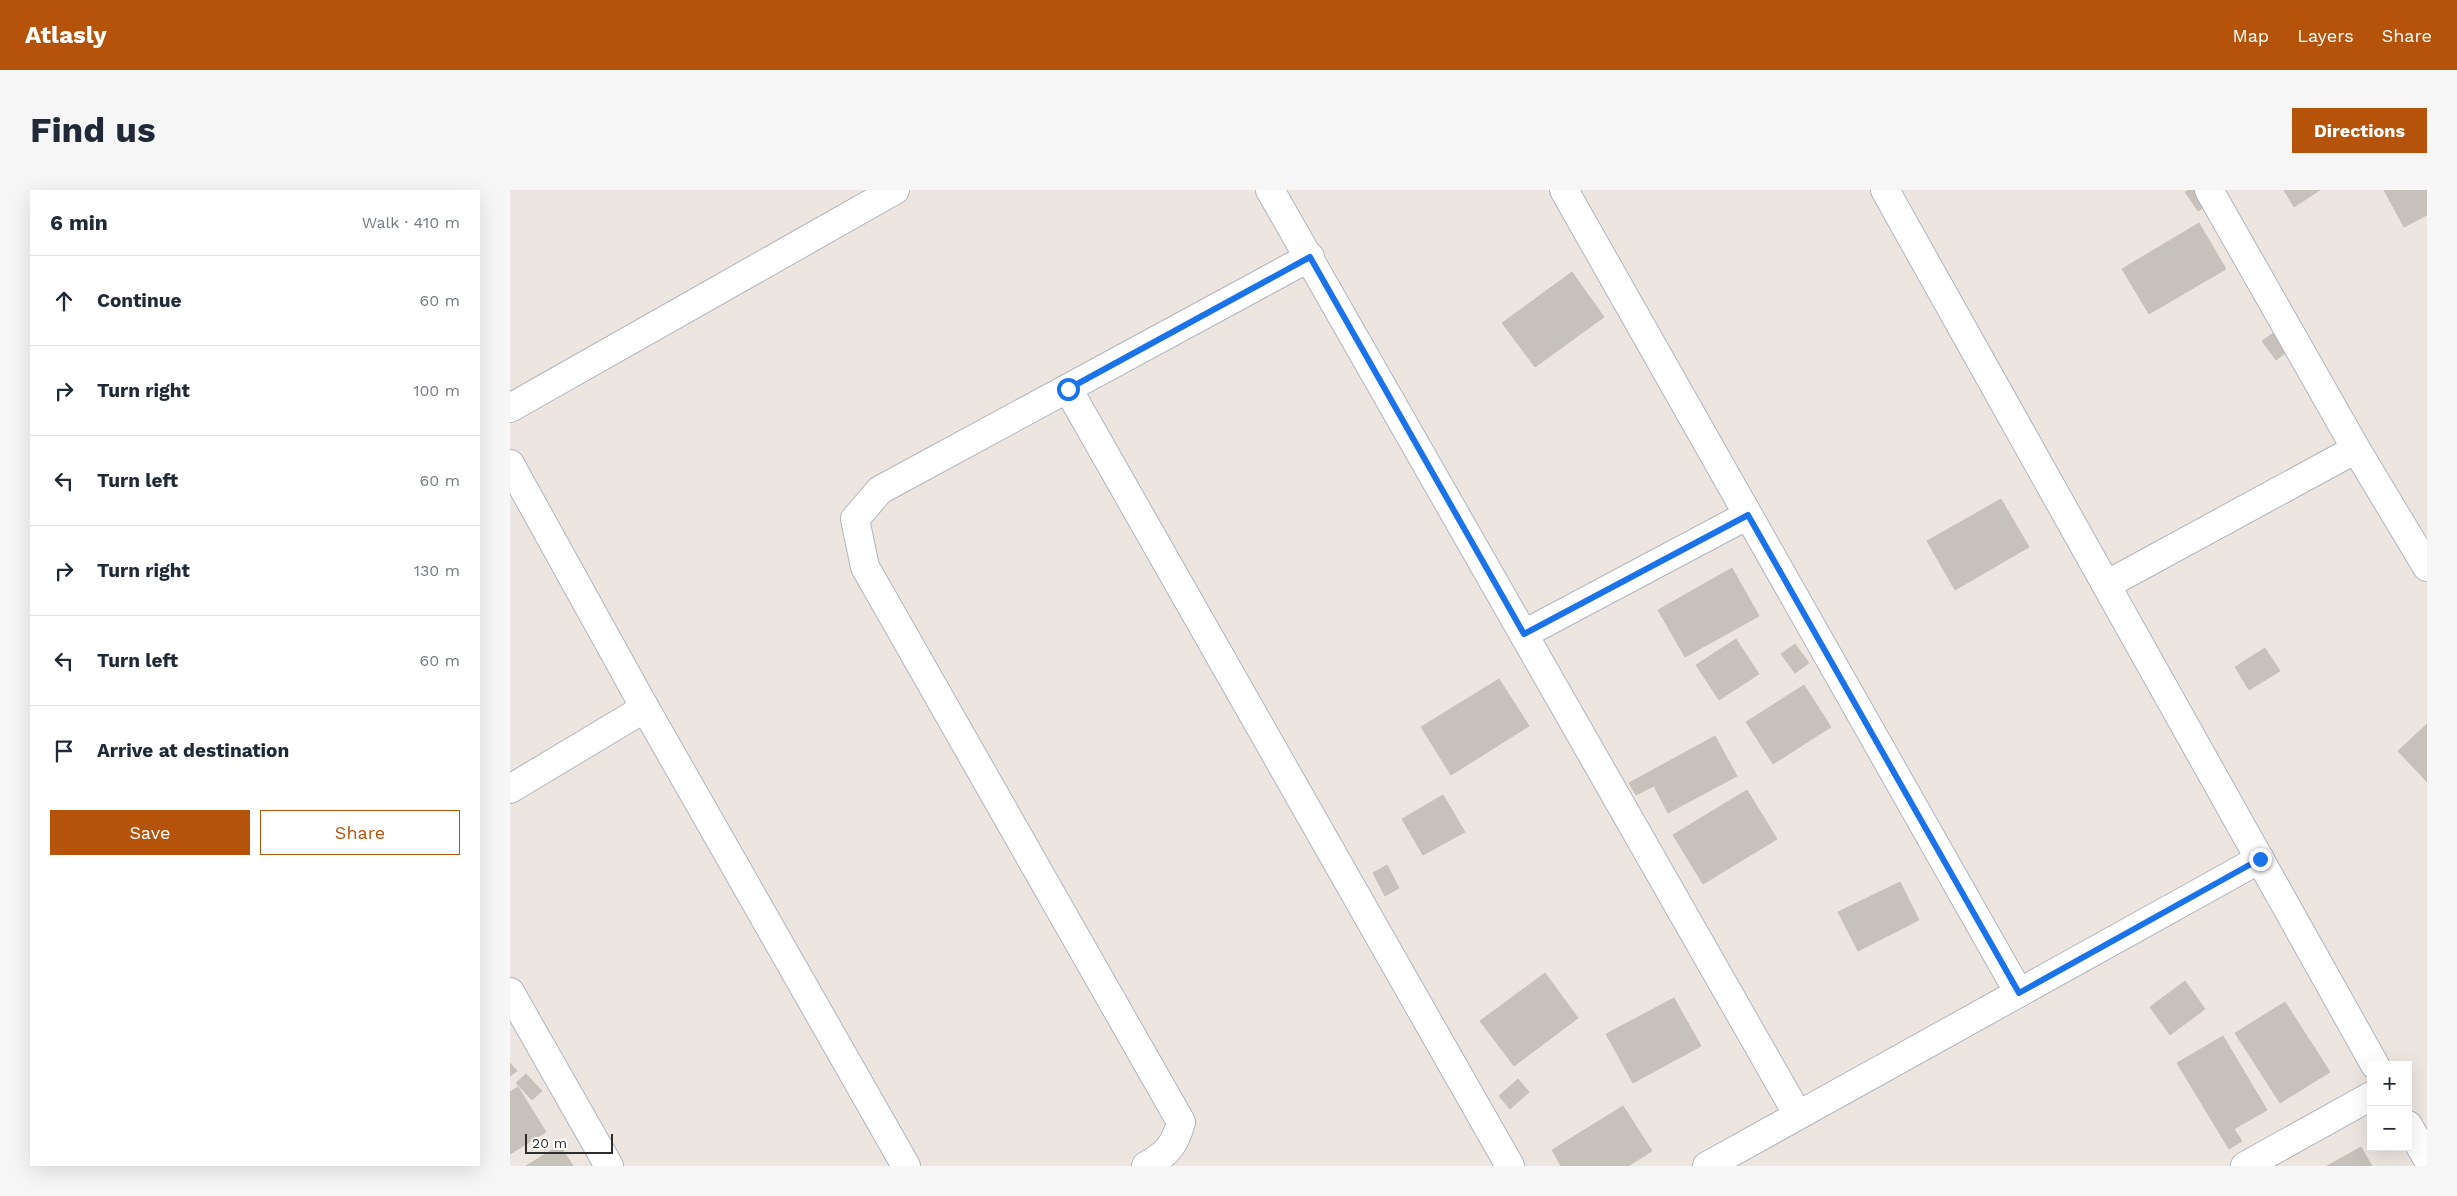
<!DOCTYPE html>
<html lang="en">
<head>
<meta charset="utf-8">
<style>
  :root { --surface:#fff; --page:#f6f6f7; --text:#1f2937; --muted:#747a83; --line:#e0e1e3; --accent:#b45309 }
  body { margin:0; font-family:"Work Sans",sans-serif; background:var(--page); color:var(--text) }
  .controls { position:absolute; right:15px; bottom:15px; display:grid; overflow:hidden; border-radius:0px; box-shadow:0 5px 20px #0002 }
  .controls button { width:45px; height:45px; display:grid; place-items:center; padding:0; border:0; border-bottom:1px solid var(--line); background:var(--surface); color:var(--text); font:25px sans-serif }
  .scale { position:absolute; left:15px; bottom:12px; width:88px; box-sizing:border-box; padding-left:5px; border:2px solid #2d2d2d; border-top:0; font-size:14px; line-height:18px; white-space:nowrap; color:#2d2d2d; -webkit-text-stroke:4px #fff; paint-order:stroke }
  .stop { position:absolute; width:15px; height:15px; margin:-11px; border:4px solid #1a73e8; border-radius:50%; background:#fff }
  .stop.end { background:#1a73e8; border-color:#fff; box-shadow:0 1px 5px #0008 }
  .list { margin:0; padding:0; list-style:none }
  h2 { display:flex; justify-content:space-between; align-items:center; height:65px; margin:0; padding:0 20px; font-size:21px }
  h2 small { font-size:16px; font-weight:400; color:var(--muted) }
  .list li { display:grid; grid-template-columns:32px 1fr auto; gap:15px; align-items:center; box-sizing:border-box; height:90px; padding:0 20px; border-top:1px solid var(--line) }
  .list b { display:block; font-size:19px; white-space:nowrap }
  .list em { font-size:16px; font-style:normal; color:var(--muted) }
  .actions { display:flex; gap:10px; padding:15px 20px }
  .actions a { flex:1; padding:11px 0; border:1px solid var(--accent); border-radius:0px; text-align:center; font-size:18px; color:var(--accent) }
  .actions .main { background:var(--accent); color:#fff }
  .icon { flex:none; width:28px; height:28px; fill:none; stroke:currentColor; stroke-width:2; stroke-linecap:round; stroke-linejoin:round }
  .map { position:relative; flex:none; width:1917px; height:976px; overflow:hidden; border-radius:0px }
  header { display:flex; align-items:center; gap:30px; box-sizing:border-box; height:70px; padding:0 25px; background:var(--accent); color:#fff }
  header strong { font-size:24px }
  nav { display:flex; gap:28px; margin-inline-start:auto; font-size:18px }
  .intro { display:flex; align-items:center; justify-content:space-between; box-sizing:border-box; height:120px; padding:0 30px }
  h1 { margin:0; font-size:35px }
  .button { padding:12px 22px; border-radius:0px; background:var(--accent); color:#fff; font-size:18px; font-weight:700 }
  main { display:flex; gap:30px; padding:0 30px }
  aside { flex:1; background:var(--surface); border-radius:0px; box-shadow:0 5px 20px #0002 }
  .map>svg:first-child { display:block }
  .building { fill:#c6c1bb; stroke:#c9c1b9 }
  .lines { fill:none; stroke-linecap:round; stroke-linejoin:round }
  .minor-casing { stroke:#b0b4bc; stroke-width:30 }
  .minor { stroke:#fff; stroke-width:28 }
  .route { stroke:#1a73e8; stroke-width:6 }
</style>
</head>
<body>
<header>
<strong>Atlasly</strong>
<nav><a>Map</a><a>Layers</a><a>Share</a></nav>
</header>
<div class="intro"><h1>Find us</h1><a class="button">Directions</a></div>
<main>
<aside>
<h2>6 min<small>Walk · 410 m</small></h2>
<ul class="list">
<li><svg class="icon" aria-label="ahead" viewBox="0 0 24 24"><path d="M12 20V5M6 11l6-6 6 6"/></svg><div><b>Continue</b></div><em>60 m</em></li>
<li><svg class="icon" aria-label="right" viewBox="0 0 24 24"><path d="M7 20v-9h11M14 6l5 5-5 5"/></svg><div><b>Turn right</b></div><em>100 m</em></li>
<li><svg class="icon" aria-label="left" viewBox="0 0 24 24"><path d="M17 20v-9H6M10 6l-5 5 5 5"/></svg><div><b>Turn left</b></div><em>60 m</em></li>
<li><svg class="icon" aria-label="right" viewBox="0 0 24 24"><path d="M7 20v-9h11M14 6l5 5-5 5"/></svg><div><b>Turn right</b></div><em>130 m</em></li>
<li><svg class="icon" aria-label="left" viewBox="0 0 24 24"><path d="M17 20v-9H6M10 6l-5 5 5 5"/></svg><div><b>Turn left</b></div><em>60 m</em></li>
<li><svg class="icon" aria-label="arrive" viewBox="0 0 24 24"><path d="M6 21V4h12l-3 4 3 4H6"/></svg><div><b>Arrive at destination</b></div></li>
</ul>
<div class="actions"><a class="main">Save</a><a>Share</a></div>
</aside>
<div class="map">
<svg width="1917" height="976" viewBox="0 0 1917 976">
  <rect width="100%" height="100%" fill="#ede6e0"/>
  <g class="building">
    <polygon points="1679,0 1690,0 1699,14 1688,21 1675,2"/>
    <polygon points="1774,0 1810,0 1784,17"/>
    <polygon points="1874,0 1917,0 1917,25 1894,37"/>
    <polygon points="1689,33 1716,79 1639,124 1612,79"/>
    <polygon points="1062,82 1094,127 1025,177 992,133"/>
    <polygon points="1765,142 1778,161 1766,170 1752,151"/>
    <polygon points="1491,309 1519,357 1445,400 1417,351"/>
    <polygon points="1222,378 1249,426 1175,467 1148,420"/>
    <polygon points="1226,449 1249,484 1209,510 1186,475"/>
    <polygon points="1285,454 1299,473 1285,483 1271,464"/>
    <polygon points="1755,458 1770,481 1739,500 1725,477"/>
    <polygon points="989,489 1019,536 941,585 911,537"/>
    <polygon points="1294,495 1321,537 1263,574 1236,532"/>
    <polygon points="1917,534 1917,592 1888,561"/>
    <polygon points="1205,546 1227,586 1158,623 1144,596 1126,605 1119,593"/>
    <polygon points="1237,600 1267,649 1193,694 1163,645"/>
    <polygon points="933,605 955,642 913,665 892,629"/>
    <polygon points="877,675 889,698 875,706 863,683"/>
    <polygon points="1390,692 1409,730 1348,761 1328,722"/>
    <polygon points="1035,783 1068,828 1004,876 970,831"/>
    <polygon points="1675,791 1695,819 1660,845 1640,817"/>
    <polygon points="1164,808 1191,856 1123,893 1096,844"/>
    <polygon points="1775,812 1820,882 1770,913 1725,843"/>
    <polygon points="1713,846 1757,920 1724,939 1732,951 1719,959 1667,873"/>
    <polygon points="0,873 7,881 0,886"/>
    <polygon points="16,884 32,901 22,910 6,893"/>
    <polygon points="1008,889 1019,902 1000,919 989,906"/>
    <polygon points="8,897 36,942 0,964 0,902"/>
    <polygon points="1113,916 1142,961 1118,976 1051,976 1042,960"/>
    <polygon points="50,955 63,976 16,976"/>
    <polygon points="1851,957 1862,976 1817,976"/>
  </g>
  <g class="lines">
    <defs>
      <g id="minor">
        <polyline points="760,0 1288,925"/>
        <polyline points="1054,0 1509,803"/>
        <polyline points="1375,0 1865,875"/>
        <polyline points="1699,0 1846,259 1917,377"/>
        <polyline points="558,199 1000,976"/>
        <polyline points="0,218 385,0"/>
        <polyline points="0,274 135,518 396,976"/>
        <polyline points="1596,395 1846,259"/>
        <polyline points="1014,444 1238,325"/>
        <polyline points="0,599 135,518"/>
        <polyline points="0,802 99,976"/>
        <polyline points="1898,935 1917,968"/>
        <path d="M636,976C657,964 665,955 671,932L355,377L345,329L370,300L800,67"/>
        <polyline points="1197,976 1750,669"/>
        <polyline points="1735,976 1861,906"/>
      </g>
    </defs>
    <use href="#minor" class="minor-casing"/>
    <use href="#minor" class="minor"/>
  </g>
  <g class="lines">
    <polyline class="route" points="558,199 800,67 1014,444 1238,325 1509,803 1750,669"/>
  </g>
</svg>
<div class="controls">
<button>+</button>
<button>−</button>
</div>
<div class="scale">20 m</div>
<div class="stop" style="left:558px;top:199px"></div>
<div class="stop end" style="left:1750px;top:669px"></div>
</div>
</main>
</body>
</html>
